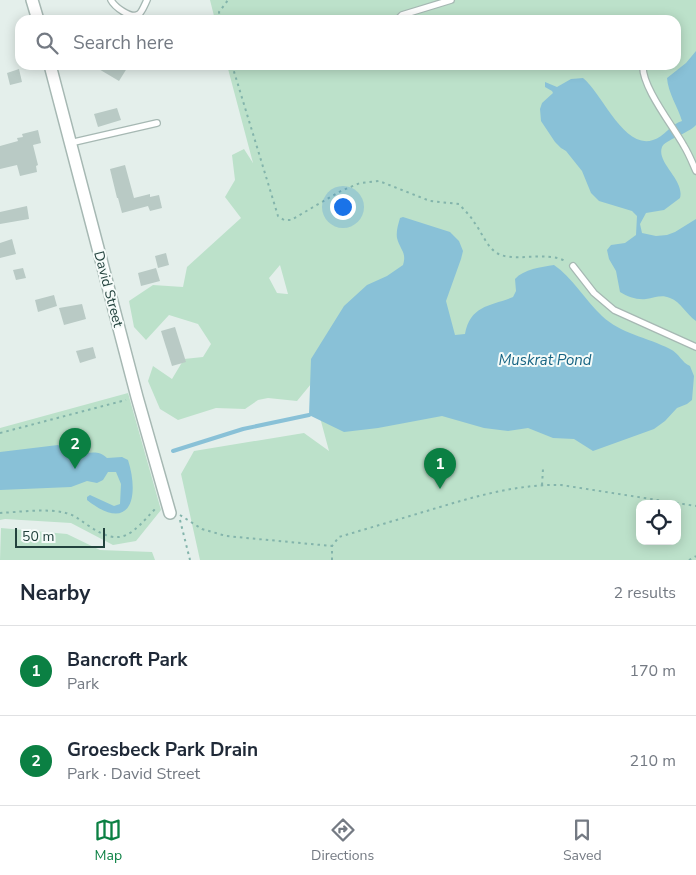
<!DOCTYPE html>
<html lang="en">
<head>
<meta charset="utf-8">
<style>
  :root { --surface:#fff; --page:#f6f6f7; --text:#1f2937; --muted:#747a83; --line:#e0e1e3; --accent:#0b8043 }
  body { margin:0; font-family:"Nunito Sans",sans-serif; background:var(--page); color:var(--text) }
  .controls { position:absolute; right:15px; bottom:15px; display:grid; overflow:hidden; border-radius:10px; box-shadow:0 2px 12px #0003 }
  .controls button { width:45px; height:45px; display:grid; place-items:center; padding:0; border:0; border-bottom:1px solid var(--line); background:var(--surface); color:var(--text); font:25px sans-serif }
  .scale { position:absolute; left:15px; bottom:12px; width:90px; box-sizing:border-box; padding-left:5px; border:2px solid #22423d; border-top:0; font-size:14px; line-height:18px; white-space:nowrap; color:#22423d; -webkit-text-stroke:4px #f5fbf9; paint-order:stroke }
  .you { position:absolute; left:342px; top:206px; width:18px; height:18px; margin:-12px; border:4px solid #fff; border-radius:50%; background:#1a73e8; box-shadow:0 0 0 8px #1a73e833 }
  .badge { display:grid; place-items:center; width:32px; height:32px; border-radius:50%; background:var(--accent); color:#fff; font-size:16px; font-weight:700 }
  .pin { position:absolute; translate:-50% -41px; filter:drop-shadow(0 1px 2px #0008) }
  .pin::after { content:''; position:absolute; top:26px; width:18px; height:15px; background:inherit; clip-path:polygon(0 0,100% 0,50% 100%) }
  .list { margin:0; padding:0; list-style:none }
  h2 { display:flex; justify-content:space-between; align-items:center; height:65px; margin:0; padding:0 20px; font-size:21px }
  h2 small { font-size:16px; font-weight:400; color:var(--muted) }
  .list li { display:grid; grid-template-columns:32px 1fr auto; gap:15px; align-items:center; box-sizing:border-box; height:90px; padding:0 20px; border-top:1px solid var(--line) }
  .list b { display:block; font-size:19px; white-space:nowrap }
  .list p { margin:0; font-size:16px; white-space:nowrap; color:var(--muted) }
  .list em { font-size:16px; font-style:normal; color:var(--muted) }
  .icon { flex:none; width:28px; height:28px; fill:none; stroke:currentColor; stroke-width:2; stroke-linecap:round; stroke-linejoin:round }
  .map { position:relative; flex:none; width:696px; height:560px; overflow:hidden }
  .search { position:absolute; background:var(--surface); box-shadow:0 2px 12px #0003; left:15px; right:15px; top:15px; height:55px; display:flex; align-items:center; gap:12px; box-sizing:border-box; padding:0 18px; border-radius:15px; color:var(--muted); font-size:19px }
  .sheet { height:245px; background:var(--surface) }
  nav { display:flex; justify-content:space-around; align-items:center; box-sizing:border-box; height:70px; border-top:1px solid var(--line); background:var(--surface); font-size:14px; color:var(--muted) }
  nav a { display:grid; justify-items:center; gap:2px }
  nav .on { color:var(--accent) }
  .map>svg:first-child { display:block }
  .green { fill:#bce1ca; fill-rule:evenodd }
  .water { fill:#89c1d7 }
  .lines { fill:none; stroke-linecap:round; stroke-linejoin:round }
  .stream { stroke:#89c1d7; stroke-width:4 }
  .building { fill:#b9cac5 }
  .lane-casing { stroke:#a6b8b3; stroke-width:8 }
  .street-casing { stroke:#a6b8b3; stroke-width:14 }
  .path { stroke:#83b4ab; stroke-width:2; stroke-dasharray:2.5 4; stroke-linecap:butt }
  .lane { stroke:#fff; stroke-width:5.5 }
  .street { stroke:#fff; stroke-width:11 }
  .labels { text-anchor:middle; stroke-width:4; stroke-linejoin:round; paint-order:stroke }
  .street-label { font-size:14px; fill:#22423d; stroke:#f5fbf9 }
  .water-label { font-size:15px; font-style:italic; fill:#176483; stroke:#f5fbf9 }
</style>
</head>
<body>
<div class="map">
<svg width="696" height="560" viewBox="0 0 696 560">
  <rect width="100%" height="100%" fill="#e4efeb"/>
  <g class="green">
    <path d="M210,0H696V560H200L181,474L194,451L304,433L329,451L311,384L297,401L268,398L258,400L245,409L216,408L178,420L160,409L148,381L153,366L172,379L184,359L203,357L211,344L198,324L169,315L146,340L134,327L129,301L153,285L183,287L187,267L241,218L225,197L235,180L232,155L244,149L253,163L227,65H676V20H215ZM280,265L288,294H287L277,293L269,278ZM640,504H677V541H640Z"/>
    <polygon points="128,393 161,510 136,541 113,545 71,523 5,519 0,520 0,428"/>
    <polygon points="1,528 67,534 100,550 152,552 155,560 0,560"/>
  </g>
  <g class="water">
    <path d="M696,51V125C689,133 665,140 662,147C656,163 685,180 680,198L664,210L646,213L640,224L642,233L656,236L667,235L675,232L696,219V321C686,314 681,302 670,298C661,294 655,298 646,299C637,300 628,297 620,292L616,271L609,259L607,250L611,245L625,243L636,235L637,216L632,211L599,201L591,193L582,171L566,151L561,148L555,142L541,121L540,109L542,103L553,93L552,91L545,87V82L557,87L571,79L583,78C602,93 624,150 653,140C664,137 671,124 682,121C678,107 668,93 667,78L686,63Z"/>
    <path d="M403,217L450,232L459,241L463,251L461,259L446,301L455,335L465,334C470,305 491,306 513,297L516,291L515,279C524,269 541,267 554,265C572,277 586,301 602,316C621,334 647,337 670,349C679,353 682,363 690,366L694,376L692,400L687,404L677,408L665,421L654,429L593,451L574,439L553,438L528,428L508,431L484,428L442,416L378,428L344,432L309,415L311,359L344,306L367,285L387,276L403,265C407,252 400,250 397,238C396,231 398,225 400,218Z"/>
    <path d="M58,445C64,448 70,453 77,454C89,454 97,449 107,458L122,457L128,460C140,498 130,534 87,500V497L90,495L114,506L120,504L121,484L116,472H108L103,480L97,483L87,481L71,487L0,490V452Z"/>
  </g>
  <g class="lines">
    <polyline class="stream" points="173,451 243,429 309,415"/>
  </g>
  <g class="building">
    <polygon points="92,65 129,65 119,81"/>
    <polygon points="19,69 22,82 10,85 7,73"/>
    <polygon points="117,108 121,120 98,127 94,114"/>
    <polygon points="38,130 41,143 33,145 38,165 36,166 37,172 20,176 17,165 0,169 0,146 18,141 17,138 23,137 22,134"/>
    <polygon points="125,165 134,198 150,194 150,197 159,195 162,208 150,211 148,206 122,213 118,198 117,198 110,169"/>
    <polygon points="27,206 29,219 0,224 0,212"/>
    <polygon points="12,239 16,254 0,258 0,243"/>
    <polygon points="166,253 169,265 158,268 155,256"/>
    <polygon points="23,268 26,278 16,280 13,270"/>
    <polygon points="156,268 160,281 141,286 138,273"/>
    <polygon points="54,295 57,306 38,312 35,300"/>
    <polygon points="82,304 86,319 64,325 59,308"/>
    <polygon points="175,327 186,362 172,366 161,331"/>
    <polygon points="93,347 96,358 80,363 76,351"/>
  </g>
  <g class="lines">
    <defs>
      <g id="lane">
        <path d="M111,0C114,6 131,20 139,14C142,12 145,4 147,0"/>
        <polyline points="397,20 402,15 451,0"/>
        <path d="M643,65C641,86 673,126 684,146C689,154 692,162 696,171"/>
        <polyline points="70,143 157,123"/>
        <polyline points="573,266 594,293 614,310 696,347"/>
      </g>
      <g id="street">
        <polyline points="32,0 38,20"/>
        <polyline points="50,65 137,397 170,513"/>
      </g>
    </defs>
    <use href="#lane" class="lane-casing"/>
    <use href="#street" class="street-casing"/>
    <g class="path">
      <polyline points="220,20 219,12 228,0"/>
      <path d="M232,65L278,216L284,220H291L341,191L360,183L379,181L430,201L459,204C464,210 470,215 474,222C481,231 485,243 494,251C510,265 546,249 567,262"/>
      <polyline points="0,433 126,400"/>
      <polyline points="542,485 543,469"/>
      <path d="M0,513C20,512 47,508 66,513C75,515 81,521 89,526C123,549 132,533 156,508"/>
      <polyline points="180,515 202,529 226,536 332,546"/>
      <polyline points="180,520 190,560"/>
      <path d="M332,560V546L339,537C369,528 400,519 430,510C473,497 516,484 561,485L696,506"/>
      <polyline points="689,560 696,556"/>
    </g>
    <use href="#lane" class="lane"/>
    <use href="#street" class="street"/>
  </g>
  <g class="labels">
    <g class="street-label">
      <text transform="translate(109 289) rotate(75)" y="5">David Street</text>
    </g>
    <g class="water-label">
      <text x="545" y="365">Muskrat Pond</text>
    </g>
  </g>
</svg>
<div class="controls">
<button><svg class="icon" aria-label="locate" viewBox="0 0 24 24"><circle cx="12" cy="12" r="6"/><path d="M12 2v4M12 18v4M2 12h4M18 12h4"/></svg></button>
</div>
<div class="scale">50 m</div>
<div class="you"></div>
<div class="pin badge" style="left:440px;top:489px">1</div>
<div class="pin badge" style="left:75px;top:469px">2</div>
<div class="search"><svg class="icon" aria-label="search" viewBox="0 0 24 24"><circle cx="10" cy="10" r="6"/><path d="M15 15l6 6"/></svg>Search here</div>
</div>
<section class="sheet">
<h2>Nearby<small>2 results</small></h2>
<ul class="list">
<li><span class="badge">1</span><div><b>Bancroft Park</b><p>Park</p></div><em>170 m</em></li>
<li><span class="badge">2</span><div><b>Groesbeck Park Drain</b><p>Park · David Street</p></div><em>210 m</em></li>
</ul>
</section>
<nav>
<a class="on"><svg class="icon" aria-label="map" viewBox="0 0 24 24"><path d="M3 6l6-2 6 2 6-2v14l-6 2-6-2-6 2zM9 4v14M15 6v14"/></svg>Map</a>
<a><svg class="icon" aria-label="directions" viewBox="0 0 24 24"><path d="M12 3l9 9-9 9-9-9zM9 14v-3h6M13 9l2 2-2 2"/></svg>Directions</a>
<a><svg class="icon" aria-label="saved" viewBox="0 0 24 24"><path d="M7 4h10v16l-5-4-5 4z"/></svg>Saved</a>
</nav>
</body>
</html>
